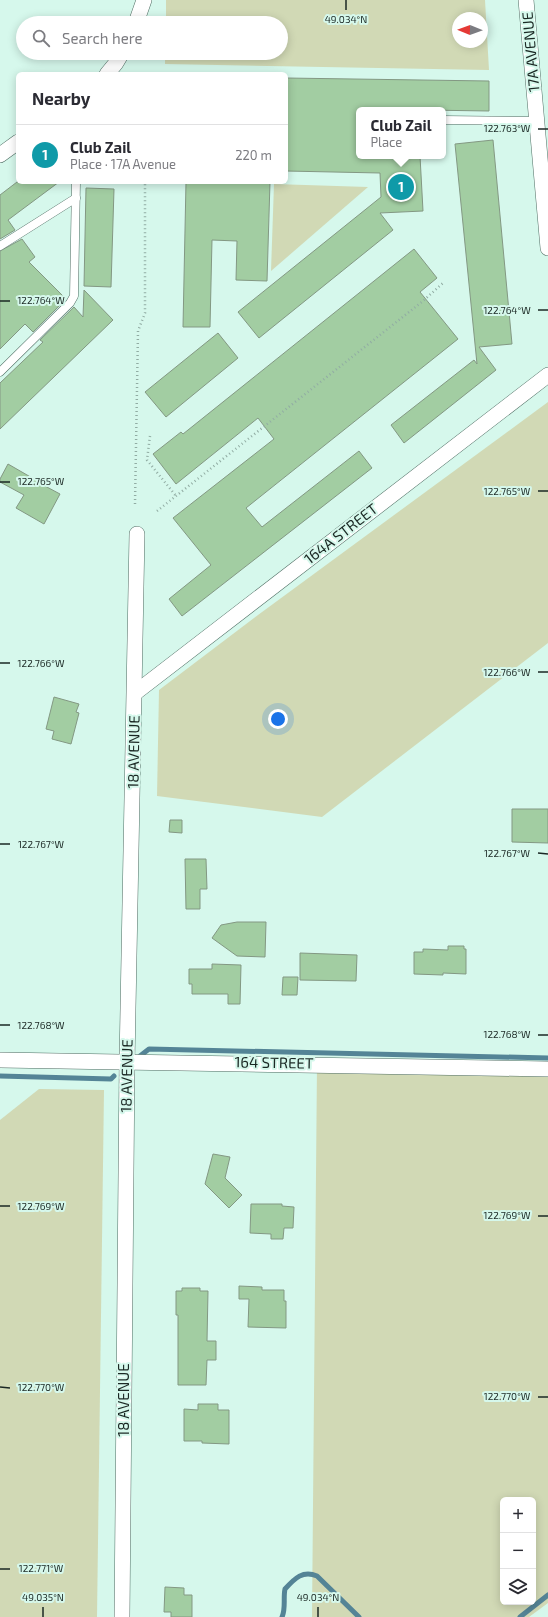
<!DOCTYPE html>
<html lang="en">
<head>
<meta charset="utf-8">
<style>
  :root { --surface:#fff; --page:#f7f7f7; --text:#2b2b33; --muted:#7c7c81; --line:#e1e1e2; --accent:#7c3aed }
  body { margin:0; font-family:"Exo 2",sans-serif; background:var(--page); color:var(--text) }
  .controls { position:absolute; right:12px; bottom:12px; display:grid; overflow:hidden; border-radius:6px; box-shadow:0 2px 10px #0003 }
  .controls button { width:36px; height:36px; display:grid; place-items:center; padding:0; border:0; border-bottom:1px solid var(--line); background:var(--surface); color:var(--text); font:20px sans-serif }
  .compass { position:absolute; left:452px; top:12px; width:36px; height:36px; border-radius:50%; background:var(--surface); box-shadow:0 2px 10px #0003; rotate:271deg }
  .you { position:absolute; left:278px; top:719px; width:14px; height:14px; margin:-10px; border:3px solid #fff; border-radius:50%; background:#1a73e8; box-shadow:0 0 0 6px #1a73e833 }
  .badge { display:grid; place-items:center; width:26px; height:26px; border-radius:50%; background:var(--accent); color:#fff; font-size:13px; font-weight:700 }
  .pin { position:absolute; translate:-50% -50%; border:2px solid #fff; box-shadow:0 1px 4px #0006 }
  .popup { position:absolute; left:356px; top:107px; width:90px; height:52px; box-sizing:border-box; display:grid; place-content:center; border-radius:6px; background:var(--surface); filter:drop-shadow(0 1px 3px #0005); font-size:13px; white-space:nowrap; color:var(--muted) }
  .popup b { font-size:15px; color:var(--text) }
  .popup::after { content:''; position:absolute; left:50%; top:100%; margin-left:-8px; border:8px solid transparent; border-top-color:var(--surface) }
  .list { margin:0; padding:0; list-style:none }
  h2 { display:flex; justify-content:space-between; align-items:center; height:52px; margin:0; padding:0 16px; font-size:17px }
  h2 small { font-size:13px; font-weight:400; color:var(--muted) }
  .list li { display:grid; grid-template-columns:26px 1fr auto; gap:12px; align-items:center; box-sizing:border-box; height:60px; padding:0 16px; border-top:1px solid var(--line) }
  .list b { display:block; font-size:15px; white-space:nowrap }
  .list p { margin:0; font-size:13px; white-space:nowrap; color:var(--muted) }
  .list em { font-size:13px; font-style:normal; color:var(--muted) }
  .icon { flex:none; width:22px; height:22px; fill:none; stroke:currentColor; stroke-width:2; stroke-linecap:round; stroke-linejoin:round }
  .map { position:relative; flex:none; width:548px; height:1617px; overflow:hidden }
  .search { position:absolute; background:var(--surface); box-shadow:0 2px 10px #0003; left:16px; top:16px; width:272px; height:44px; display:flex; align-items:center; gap:10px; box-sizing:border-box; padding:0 14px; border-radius:22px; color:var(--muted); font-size:15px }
  .panel { position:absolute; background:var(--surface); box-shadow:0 2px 10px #0003; left:16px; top:72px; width:272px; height:112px; border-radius:6px }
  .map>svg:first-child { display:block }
  .green { fill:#d1d9b5; fill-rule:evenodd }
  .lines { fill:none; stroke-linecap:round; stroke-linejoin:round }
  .stream { stroke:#548496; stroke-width:5 }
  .building { fill:#a2cda2; stroke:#839883 }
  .service-casing { stroke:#4f6d63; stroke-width:9 }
  .minor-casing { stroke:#4f6d63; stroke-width:16 }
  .path { stroke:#91aca3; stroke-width:2.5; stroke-dasharray:1 3; stroke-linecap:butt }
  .service { stroke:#fff; stroke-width:8 }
  .minor { stroke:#fff; stroke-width:15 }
  .ticks { fill:none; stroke:#1b2824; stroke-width:1.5 }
  .labels { text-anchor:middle; stroke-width:4; stroke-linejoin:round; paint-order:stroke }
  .street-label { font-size:15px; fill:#1b2824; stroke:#d6f8ec }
  .ticks-label { font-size:10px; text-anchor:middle; fill:#1b2824; stroke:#d6f8ec; stroke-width:4; stroke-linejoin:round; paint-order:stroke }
</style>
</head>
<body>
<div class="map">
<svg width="548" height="1617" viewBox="0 0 548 1617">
  <rect width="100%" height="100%" fill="#d6f8ec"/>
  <g class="green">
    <path d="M166,0H485L489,70L165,64V53H281V23H166ZM458,18H482V42H458Z"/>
    <polygon points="274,184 368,187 271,271"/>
    <polygon points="548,402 548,643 322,817 157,796 159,690 258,615"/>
    <path d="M317,1064L548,1073V1603L529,1617H312ZM503,1500H533V1602H503Z"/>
    <polygon points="39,1089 104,1090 97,1617 0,1617 0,1120"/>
  </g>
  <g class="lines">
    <g class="stream">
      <polyline points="140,1056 149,1049 548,1058"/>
      <polyline points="0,1076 111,1079 114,1076"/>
      <path d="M282,1617C286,1609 283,1598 285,1589C295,1578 303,1570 317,1576L359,1617"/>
      <polyline points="520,1617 548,1595"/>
    </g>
  </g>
  <g class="building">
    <polygon points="286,78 489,81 489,111 359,109 359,156 420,156 423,211 380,213 393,230 259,338 238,312 381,197 380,173 286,171"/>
    <polygon points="493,140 512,344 479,347 496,370 404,443 391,425 474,360 477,364 455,144"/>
    <polygon points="17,182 59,182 8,220 15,230 0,239 0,195"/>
    <polygon points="186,182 270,182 267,281 236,280 237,241 212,240 210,327 183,327"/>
    <polygon points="86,188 114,189 111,287 84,286"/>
    <polygon points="22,239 35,257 29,262 66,299 33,332 25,324 0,349 0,251"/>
    <polygon points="414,249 437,278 420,292 458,339 246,508 262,527 359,451 372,468 182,616 169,599 211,565 173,518 274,439 258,418 176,484 153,454 181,432 183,434"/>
    <polygon points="84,290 113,320 0,429 0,383 43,342 40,340 74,307 83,317"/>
    <polygon points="218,333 238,358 166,417 145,392"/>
    <polygon points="8,464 34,479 38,478 44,482 45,486 60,494 44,524 16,508 24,495 0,482 0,479"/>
    <polygon points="54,697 79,704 76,712 79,713 71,744 52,739 54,731 46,729"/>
    <polygon points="512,809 548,809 548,843 512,842"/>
    <polygon points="170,820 182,820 182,833 169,832"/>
    <polygon points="185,859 206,859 207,889 200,889 200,909 186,909"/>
    <polygon points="237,922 266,922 265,957 237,956 212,938 221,925"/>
    <polygon points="448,946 464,946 464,949 466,949 466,974 443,973 443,975 414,974 414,952 423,952 423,949 448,950"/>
    <polygon points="300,953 357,955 356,981 300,980"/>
    <polygon points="212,964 241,965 240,1004 228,1004 228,994 192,994 192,984 189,984 189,969 212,969"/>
    <polygon points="283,977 298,977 297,995 282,995"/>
    <polygon points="213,1154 230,1157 225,1178 242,1195 229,1208 205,1184"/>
    <polygon points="251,1204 282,1204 282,1206 294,1207 293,1228 284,1228 283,1239 271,1239 271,1234 250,1233"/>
    <polygon points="239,1286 262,1287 262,1290 284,1290 284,1301 286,1301 286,1328 248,1327 249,1299 239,1299"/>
    <polygon points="182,1288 200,1288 200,1291 208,1291 207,1341 216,1341 216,1360 207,1360 206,1385 178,1385 178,1315 176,1315 176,1291 182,1291"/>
    <polygon points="198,1404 218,1404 218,1410 229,1410 229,1444 202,1443 202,1441 184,1441 184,1409 198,1410"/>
    <polygon points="165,1587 184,1588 184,1595 192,1595 192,1617 171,1617 171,1612 164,1612"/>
  </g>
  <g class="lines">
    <defs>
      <g id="service">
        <polyline points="443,120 537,121"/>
        <polyline points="0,246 76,198"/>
        <polyline points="0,372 70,303 74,296 76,182"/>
      </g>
      <g id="minor">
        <polyline points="526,0 548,248"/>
        <polyline points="136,23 144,0"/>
        <polyline points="107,74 116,63 122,53"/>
        <polyline points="0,155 18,142"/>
        <polyline points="135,693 548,375"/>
        <polyline points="0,1060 548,1069"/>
        <polyline points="122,1617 127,1062 137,534"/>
      </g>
    </defs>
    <use href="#service" class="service-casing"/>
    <use href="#minor" class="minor-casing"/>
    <g class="path">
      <polyline points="150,436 147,460 176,496"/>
      <polyline points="135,504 138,331 145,313 145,182"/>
      <polyline points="157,511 423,301 443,283"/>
    </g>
    <use href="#service" class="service"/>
    <use href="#minor" class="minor"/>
  </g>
  <path class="ticks" d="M346,10V0M538,129H548M0,301H10M538,310H548M0,482H10M538,491H548M0,663H10M538,672H548M0,844H10M538,853L548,854M0,1025H10M538,1035H548M0,1206H10M538,1216H548M0,1387L10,1388M538,1397H548M0,1569H10M43,1617V1607M318,1617V1607"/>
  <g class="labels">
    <g class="street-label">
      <text transform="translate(531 52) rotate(-95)" y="5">17A AVENUE</text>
      <text transform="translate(341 534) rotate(-38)" y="5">164A STREET</text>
      <text transform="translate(134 752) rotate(-89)" y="5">18 AVENUE</text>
      <text transform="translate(274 1063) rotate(1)" y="5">164 STREET</text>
      <text transform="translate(127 1076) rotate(-89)" y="5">18 AVENUE</text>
      <text transform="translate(124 1400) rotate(-90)" y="5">18 AVENUE</text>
    </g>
  </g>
  <g class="ticks-label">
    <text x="346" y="23">49.034°N</text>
    <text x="507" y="132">122.763°W</text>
    <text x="41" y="304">122.764°W</text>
    <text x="507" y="314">122.764°W</text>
    <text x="41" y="485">122.765°W</text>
    <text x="507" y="495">122.765°W</text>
    <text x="41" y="667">122.766°W</text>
    <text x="507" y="676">122.766°W</text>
    <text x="41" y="848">122.767°W</text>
    <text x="507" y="857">122.767°W</text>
    <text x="41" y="1029">122.768°W</text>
    <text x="507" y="1038">122.768°W</text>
    <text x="41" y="1210">122.769°W</text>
    <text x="507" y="1219">122.769°W</text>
    <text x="41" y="1391">122.770°W</text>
    <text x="507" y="1400">122.770°W</text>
    <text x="41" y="1572">122.771°W</text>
    <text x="43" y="1601">49.035°N</text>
    <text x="318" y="1601">49.034°N</text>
  </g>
</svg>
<div class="controls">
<button>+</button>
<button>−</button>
<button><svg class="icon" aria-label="layers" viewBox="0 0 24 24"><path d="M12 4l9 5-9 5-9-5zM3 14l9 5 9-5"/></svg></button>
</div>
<svg class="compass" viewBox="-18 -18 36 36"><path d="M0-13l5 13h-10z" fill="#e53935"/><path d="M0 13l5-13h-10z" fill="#7c7c81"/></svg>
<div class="you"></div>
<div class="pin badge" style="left:401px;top:187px;background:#0f9aa8">1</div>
<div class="popup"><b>Club Zail</b>Place</div>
<div class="search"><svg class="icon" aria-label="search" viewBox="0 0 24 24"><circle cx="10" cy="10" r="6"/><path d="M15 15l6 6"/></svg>Search here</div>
<section class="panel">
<h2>Nearby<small></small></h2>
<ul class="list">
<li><span class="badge" style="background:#0f9aa8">1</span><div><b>Club Zail</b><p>Place · 17A Avenue</p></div><em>220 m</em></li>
</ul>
</section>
</div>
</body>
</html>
